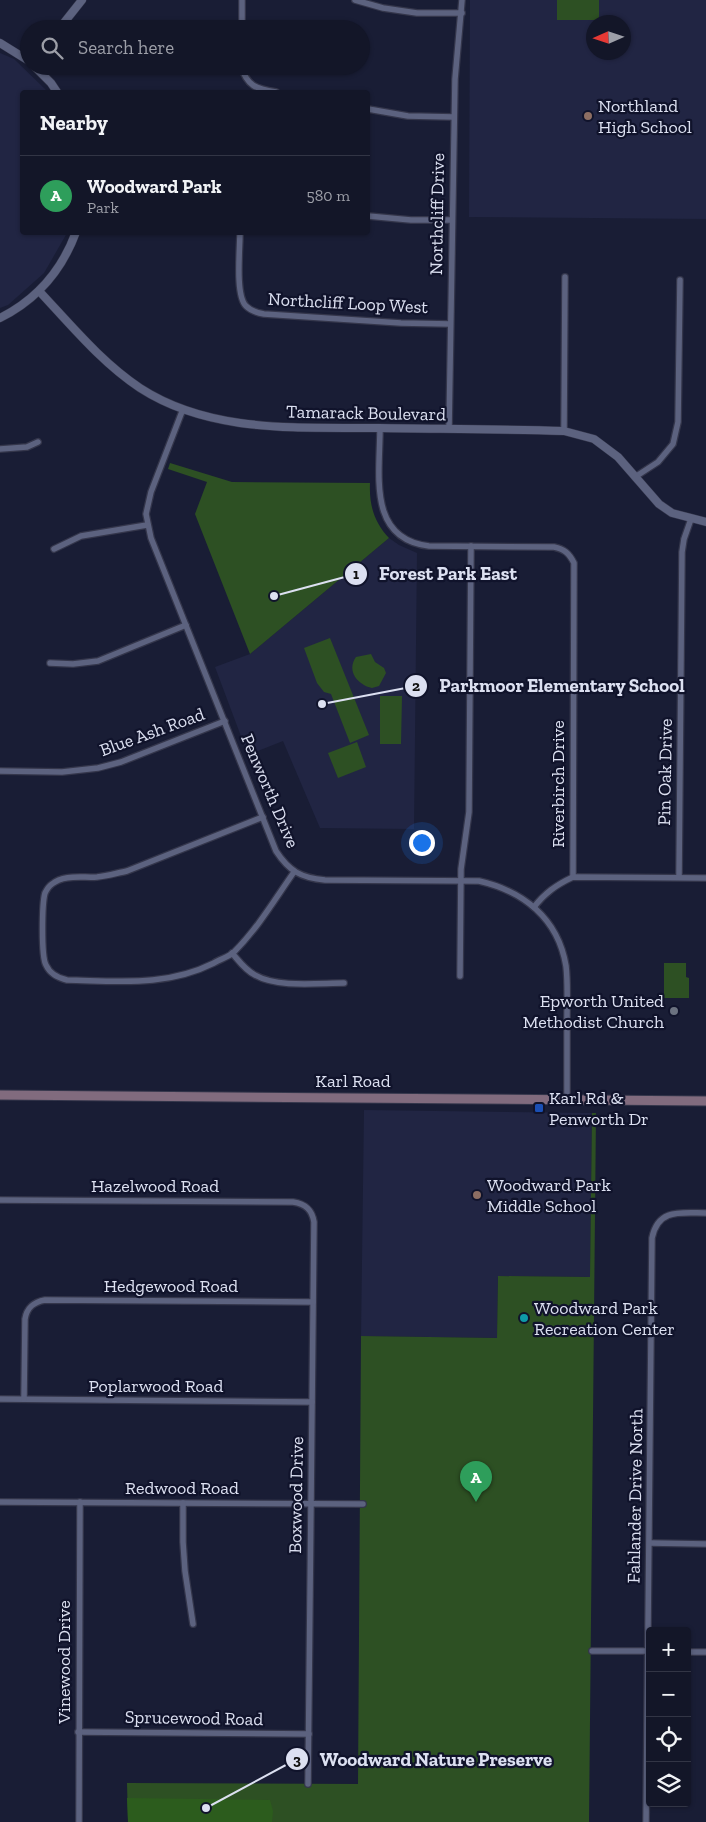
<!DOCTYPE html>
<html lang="en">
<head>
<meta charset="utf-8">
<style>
  :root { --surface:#131628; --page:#1c1f30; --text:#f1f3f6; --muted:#9d9fa8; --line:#323545; --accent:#8c9099 }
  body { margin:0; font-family:"Zilla Slab",serif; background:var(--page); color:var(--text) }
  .controls { position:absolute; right:15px; bottom:15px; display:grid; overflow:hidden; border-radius:5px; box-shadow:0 1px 4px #0004 }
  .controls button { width:45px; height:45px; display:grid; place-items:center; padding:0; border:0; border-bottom:1px solid var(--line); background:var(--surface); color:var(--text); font:25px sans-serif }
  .compass { position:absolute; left:586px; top:15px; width:45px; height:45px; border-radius:50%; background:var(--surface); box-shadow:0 1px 4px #0004; rotate:267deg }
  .you { position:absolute; left:421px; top:842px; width:18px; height:18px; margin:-12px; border:4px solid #fff; border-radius:50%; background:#1a73e8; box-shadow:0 0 0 8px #1a73e833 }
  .badge { display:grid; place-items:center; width:32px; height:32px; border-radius:50%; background:var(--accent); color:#fff; font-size:16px; font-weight:700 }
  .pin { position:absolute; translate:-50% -41px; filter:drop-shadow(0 1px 2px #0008) }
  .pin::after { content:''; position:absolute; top:26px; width:18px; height:15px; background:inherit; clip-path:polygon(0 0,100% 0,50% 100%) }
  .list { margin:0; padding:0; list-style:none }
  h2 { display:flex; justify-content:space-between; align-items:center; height:65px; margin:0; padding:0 20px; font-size:21px }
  h2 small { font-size:16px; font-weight:400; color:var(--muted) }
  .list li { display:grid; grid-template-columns:32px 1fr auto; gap:15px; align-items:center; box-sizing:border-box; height:80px; padding:0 20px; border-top:1px solid var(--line) }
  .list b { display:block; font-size:19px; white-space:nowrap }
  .list p { margin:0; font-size:16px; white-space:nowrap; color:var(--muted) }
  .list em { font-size:16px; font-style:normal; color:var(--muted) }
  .icon { flex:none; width:28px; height:28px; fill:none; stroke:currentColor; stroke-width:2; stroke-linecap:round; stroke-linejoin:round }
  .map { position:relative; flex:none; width:706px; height:1822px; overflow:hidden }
  .search { position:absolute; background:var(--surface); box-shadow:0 1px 4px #0004; left:20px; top:20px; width:350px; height:55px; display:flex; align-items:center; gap:12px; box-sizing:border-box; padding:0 18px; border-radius:28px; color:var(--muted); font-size:19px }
  .panel { position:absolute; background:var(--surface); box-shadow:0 1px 4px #0004; left:20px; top:90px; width:350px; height:145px; border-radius:5px }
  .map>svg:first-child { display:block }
  .built { fill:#212543; fill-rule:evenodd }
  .green { fill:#2d5023 }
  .forest { fill:#2c5c1d }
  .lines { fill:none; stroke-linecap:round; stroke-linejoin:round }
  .minor-casing { stroke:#34364b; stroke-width:8 }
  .tertiary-casing { stroke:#34364b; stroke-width:9 }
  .secondary-casing { stroke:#34364b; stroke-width:11 }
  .minor { stroke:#5c627f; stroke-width:5.5 }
  .tertiary { stroke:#5c627f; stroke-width:8 }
  .secondary { stroke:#816b7e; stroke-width:9 }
  .education-dot { fill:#8d6e63; stroke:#10132b; stroke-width:2 }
  .worship-dot { fill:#6b7280; stroke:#10132b; stroke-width:2 }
  .transit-dot { fill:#1a4fb4; stroke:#10132b; stroke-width:2 }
  .culture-dot { fill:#0f9aa8; stroke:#10132b; stroke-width:2 }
  .labels { text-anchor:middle; stroke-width:4.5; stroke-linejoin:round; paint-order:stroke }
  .poi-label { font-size:18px; fill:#dce0f1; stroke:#10132b; text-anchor:start }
  .street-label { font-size:18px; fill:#dce0f1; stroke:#10132b }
  .leader { fill:none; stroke:#dce0f1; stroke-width:2 }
  .callout-dot { fill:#dce0f1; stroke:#10132b; stroke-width:2 }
  .mark-label { font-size:15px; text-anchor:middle; font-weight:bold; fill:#111 }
  .callout-label { font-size:19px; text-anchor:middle; font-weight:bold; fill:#dce0f1; stroke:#10132b; stroke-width:4.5; stroke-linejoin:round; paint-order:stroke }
</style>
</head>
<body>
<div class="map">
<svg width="706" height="1822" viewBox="0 0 706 1822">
  <rect width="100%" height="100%" fill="#191d35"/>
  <g class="built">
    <path d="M470,0H706V219L469,217ZM594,22H624V52H594Z"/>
    <polygon points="0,53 14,59 48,92 22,92 22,232 67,233 44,273 8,305 0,308"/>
    <polygon points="389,538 399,545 417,553 414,829 320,828 283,741 248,755 215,667 250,654"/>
    <polygon points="364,1110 592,1113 590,1277 498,1276 497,1338 361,1336"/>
  </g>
  <g class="green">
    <rect x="557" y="0" width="42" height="20"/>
    <path d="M170,463L232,482L370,483C369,505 374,522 389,538L250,654L195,514L207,482L168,469Z"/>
    <polygon points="330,638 369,735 350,743 331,694 324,692 317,683 304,648"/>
    <path d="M371,654L375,662L384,668L386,673L379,686L372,688C358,685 346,671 356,657Z"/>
    <polygon points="380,696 402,696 401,744 380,744"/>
    <polygon points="357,742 366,767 338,778 328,753"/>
    <polygon points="664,963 686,963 686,977 689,978 689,998 664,998"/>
    <polygon points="592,1113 596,1113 589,1822 128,1822 127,1783 358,1784 361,1336 497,1338 498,1276 590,1277"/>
  </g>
  <polygon class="forest" points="127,1798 270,1800 273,1811 272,1822 128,1822"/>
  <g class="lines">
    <defs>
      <g id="minor">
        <polyline points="355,0 383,8 417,13 462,13"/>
        <polyline points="242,29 242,0"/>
        <path d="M241,66C247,86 256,89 276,92"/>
        <polyline points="368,109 408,116 454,117"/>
        <polyline points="368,216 411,220 451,220"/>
        <path d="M240,232C240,249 235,295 246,306C251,311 258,313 264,314L401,323L450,324"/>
        <path d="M183,409L151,492L146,514L151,538L276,851C289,871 301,878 325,880L479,881C523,891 558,918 566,966C568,983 567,1001 567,1019C567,1046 567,1073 567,1099"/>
        <path d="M380,428C380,474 367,539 429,546L554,547C564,549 569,553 574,563L573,877"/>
        <polyline points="449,429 455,79 462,0"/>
        <polyline points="564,431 565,277"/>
        <polyline points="0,449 27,447 38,442"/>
        <polyline points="635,477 658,462 673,444 678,422 680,280"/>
        <polyline points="54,549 81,536 147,525"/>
        <polyline points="50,663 73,664 98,661 186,625"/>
        <polyline points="0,771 62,772 98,768 121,762 225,721"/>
        <path d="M263,817L127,871C117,873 107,876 97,877C83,878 64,874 52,884C49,886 47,889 45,893C42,903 41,956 46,965C50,974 58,978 67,980C119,981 166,987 214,963C220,959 229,957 234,952C258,928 275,899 294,872"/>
        <polyline points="679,877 682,552 684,539 691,519"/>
        <path d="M534,907C545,893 556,885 573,877L706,878"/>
        <path d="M232,953C239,961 245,970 255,975C277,988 319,983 344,983"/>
        <polyline points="460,976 461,869 469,812 471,546"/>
        <path d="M0,1200L293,1202C306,1204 312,1210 314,1222L308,1784"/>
        <polyline points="0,1399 312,1402"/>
        <path d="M24,1399L25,1319C27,1307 34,1302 45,1300L313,1302"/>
        <polyline points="0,1502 363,1504"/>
        <polyline points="183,1503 183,1542 185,1571 193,1624"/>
        <polyline points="650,1543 706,1544"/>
        <polyline points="592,1651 650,1651"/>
        <polyline points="687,1652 706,1652"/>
        <polyline points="78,1732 309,1734"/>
        <polyline points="79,1822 80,1502"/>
        <path d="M646,1822L652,1238C658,1208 681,1213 706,1213"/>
      </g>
      <g id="tertiary">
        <polyline points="59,29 82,0"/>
        <polyline points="0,43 29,61"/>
        <polyline points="34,66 51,83 57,92"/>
        <path d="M39,291C71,325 101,362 140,388C211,434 299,427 379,428C441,429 503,429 564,431L594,439L618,457L659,504L672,513L706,522"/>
        <path d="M0,318C36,300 62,270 76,232"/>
      </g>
      <polyline id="secondary" points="0,1095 706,1101"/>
    </defs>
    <use href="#minor" class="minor-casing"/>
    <use href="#tertiary" class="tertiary-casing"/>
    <use href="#secondary" class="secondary-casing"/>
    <use href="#minor" class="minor"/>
    <use href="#tertiary" class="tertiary"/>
    <use href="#secondary" class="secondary"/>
  </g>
  <g class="education-dot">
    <circle cx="588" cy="116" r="5"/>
    <circle cx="477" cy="1195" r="5"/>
  </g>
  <circle class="worship-dot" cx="674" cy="1011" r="5"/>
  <rect class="transit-dot" x="534" y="1103" width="10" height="10" rx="2.5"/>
  <circle class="culture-dot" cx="524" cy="1318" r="5"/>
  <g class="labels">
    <g class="poi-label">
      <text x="598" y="112">Northland<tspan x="598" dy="21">High School</tspan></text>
      <text x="664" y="1007" text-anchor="end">Epworth United<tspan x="664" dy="21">Methodist Church</tspan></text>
      <text x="549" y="1104">Karl Rd &amp;<tspan x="549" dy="21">Penworth Dr</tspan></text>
      <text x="487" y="1191">Woodward Park<tspan x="487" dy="21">Middle School</tspan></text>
      <text x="534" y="1314">Woodward Park<tspan x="534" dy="21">Recreation Center</tspan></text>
    </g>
    <g class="street-label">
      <text transform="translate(437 214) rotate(-89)" y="6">Northcliff Drive</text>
      <text transform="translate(348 303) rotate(3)" y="6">Northcliff Loop West</text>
      <text transform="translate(366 413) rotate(1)" y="6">Tamarack Boulevard</text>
      <text transform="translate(152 732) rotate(-20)" y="6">Blue Ash Road</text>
      <text transform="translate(665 772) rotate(-89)" y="6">Pin Oak Drive</text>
      <text transform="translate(558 784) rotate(-90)" y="6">Riverbirch Drive</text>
      <text transform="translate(270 791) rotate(67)" y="6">Penworth Drive</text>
      <text x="353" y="1087">Karl Road</text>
      <text x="155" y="1192">Hazelwood Road</text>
      <text x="171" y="1292">Hedgewood Road</text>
      <text x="156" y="1392">Poplarwood Road</text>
      <text x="182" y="1494">Redwood Road</text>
      <text transform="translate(296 1495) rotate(-89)" y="6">Boxwood Drive</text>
      <text transform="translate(635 1496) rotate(-89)" y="6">Fahlander Drive North</text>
      <text transform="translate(64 1662) rotate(-90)" y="6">Vinewood Drive</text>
      <text transform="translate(194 1718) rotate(1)" y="6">Sprucewood Road</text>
    </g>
  </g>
  <path class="leader" d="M274 596L356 574M322 704L416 686M206 1808L297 1759"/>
  <g class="callout-dot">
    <circle cx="274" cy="596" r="5"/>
    <circle cx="322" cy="704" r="5"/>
    <circle cx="206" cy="1808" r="5"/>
    <circle cx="356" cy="574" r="12"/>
    <circle cx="416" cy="686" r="12"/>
    <circle cx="297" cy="1759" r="12"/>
  </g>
  <g class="mark-label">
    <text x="356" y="579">1</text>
    <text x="416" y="691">2</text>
    <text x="297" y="1765">3</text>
  </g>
  <g class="callout-label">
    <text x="448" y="580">Forest Park East</text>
    <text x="562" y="692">Parkmoor Elementary School</text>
    <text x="436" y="1766">Woodward Nature Preserve</text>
  </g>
</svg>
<div class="controls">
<button>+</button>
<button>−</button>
<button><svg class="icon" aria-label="locate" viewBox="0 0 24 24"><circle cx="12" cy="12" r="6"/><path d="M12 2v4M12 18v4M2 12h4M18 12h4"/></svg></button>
<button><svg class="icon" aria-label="layers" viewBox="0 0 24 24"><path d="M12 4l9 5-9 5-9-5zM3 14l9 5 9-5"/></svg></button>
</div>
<svg class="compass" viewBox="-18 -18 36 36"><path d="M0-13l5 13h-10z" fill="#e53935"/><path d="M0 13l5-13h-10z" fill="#9d9fa8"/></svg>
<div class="you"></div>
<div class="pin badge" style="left:476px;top:1502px;background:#2e9e5b">A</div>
<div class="search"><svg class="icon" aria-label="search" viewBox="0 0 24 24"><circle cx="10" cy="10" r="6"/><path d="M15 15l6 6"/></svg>Search here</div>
<section class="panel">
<h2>Nearby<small></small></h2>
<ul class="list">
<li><span class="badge" style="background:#2e9e5b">A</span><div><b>Woodward Park</b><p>Park</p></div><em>580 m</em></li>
</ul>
</section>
</div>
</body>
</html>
